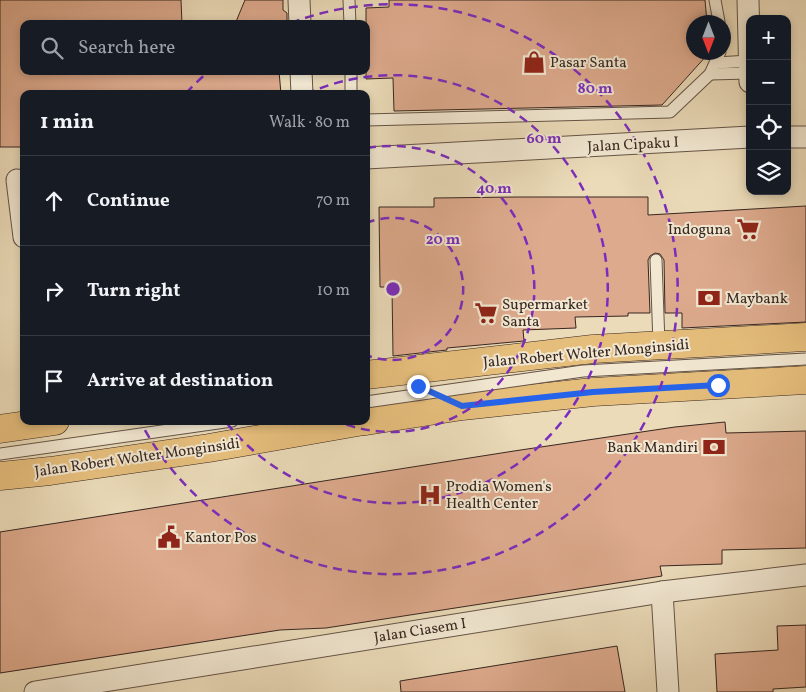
<!DOCTYPE html>
<html lang="en">
<head>
<meta charset="utf-8">
<style>
  :root { --surface:#171b24; --page:#20242c; --text:#f1f3f6; --muted:#9ea1a6; --line:#363941 }
  body { margin:0; font-family:Vollkorn,serif; background:var(--page); color:var(--text) }
  .controls { position:absolute; right:15px; top:15px; display:grid; overflow:hidden; border-radius:10px; box-shadow:0 2px 8px #0003 }
  .controls button { width:45px; height:45px; display:grid; place-items:center; padding:0; border:0; border-bottom:1px solid var(--line); background:var(--surface); color:var(--text); font:25px sans-serif }
  .compass { position:absolute; left:686px; top:15px; width:45px; height:45px; border-radius:50%; background:var(--surface); box-shadow:0 2px 8px #0003; rotate:180deg }
  .stop { position:absolute; width:15px; height:15px; margin:-11px; border:4px solid #2563eb; border-radius:50%; background:#fff }
  .stop.end { background:#2563eb; border-color:#fff; box-shadow:0 1px 5px #0008 }
  .list { margin:0; padding:0; list-style:none }
  h2 { display:flex; justify-content:space-between; align-items:center; height:65px; margin:0; padding:0 20px; font-size:21px }
  h2 small { font-size:16px; font-weight:400; color:var(--muted) }
  .list li { display:grid; grid-template-columns:32px 1fr auto; gap:15px; align-items:center; box-sizing:border-box; height:90px; padding:0 20px; border-top:1px solid var(--line) }
  .list b { display:block; font-size:19px; white-space:nowrap }
  .list em { font-size:16px; font-style:normal; color:var(--muted) }
  .icon { flex:none; width:28px; height:28px; fill:none; stroke:currentColor; stroke-width:2; stroke-linecap:round; stroke-linejoin:round }
  .map { position:relative; flex:none; width:806px; height:692px; overflow:hidden }
  .search { position:absolute; background:var(--surface); box-shadow:0 2px 8px #0003; left:20px; top:20px; width:350px; height:55px; display:flex; align-items:center; gap:12px; box-sizing:border-box; padding:0 18px; border-radius:10px; color:var(--muted); font-size:19px }
  .panel { position:absolute; background:var(--surface); box-shadow:0 2px 8px #0003; left:20px; top:90px; width:350px; height:335px; border-radius:10px }
  .map>svg:first-child { display:block }
  .building { fill:#ddaa8d; stroke:#372620 }
  .lines { fill:none; stroke-linecap:round; stroke-linejoin:round }
  .service-casing { stroke:#645346; stroke-width:13 }
  .minor-casing { stroke:#645346; stroke-width:23 }
  .primary-casing { stroke:#372620; stroke-width:29 }
  .service { stroke:#f2e8d2; stroke-width:11 }
  .minor { stroke:#f2e8d2; stroke-width:21 }
  .primary { stroke:#e6be7c; stroke-width:28 }
  .service-bridge-casing { stroke:#645346; stroke-width:13; stroke-linecap:butt }
  .service-bridge { stroke:#f2e8d2; stroke-width:11 }
  .route { stroke:#2563eb; stroke-width:6 }
  .ring { fill:none; stroke:#7b2cbf; stroke-width:2.5; stroke-dasharray:9 6 }
  .labels { text-anchor:middle; stroke-width:4; stroke-linejoin:round; paint-order:stroke }
  .poi-label { font-size:15px; fill:#372620; stroke:#f2e8d2; text-anchor:start }
  .street-label { font-size:15px; fill:#372620; stroke:#f2e8d2 }
  .centre { fill:#7b2cbf; stroke:#f2e8d2; stroke-width:2.5 }
  .ring-label { font-size:15px; text-anchor:middle; font-weight:bold; fill:#7b2cbf; stroke:#f2e8d2; stroke-width:4; stroke-linejoin:round; paint-order:stroke }
</style>
</head>
<body>
<div class="map">
<svg width="806" height="692" viewBox="0 0 806 692">
  <rect width="100%" height="100%" fill="#ebdbb9"/>
  <filter id="stains"><feTurbulence type="fractalNoise" baseFrequency=".004" numOctaves="4"/><feColorMatrix values="0 0 0 0 .2 0 0 0 0 .09 0 0 0 0 .02 0 0 0 .5 -.17"/></filter>
  <radialGradient id="worn" r=".72"><stop offset=".6" stop-color="#630" stop-opacity="0"/><stop offset="1" stop-color="#630" stop-opacity=".3"/></radialGradient>
  <g class="building">
    <polygon points="0,0 181,0 182,24 24,24 24,73 279,71 281,94 24,94 24,147 0,147"/>
    <polygon points="245,0 283,0 283,10 287,13 287,24 235,24"/>
    <polygon points="389,0 705,0 707,22 694,22 694,52 708,54 662,105 394,111 393,78 366,79 366,8 389,7"/>
    <polygon points="518,197 648,197 648,215 806,206 806,322 682,328 682,313 665,313 664,260 660,254 655,253 650,256 648,260 650,313 628,313 628,316 575,317 576,328 523,330 524,341 447,348 447,350 393,356 392,287 380,287 379,207 434,207 434,198"/>
    <polygon points="725,422 726,433 806,431 806,548 722,550 722,564 660,566 662,576 326,628 280,630 0,673 0,532 514,451 675,427"/>
    <polygon points="806,625 806,687 773,689 773,692 717,692 715,654 778,650 777,626"/>
    <polygon points="617,646 625,692 401,692 400,681"/>
  </g>
  <g class="lines">
    <defs>
      <g id="service">
        <polyline points="349,0 350,24"/>
        <polyline points="715,0 719,22"/>
        <polyline points="717,63 749,61"/>
        <polyline points="351,71 351,94"/>
        <polyline points="710,74 749,73"/>
        <polyline points="366,120 670,112 710,74 720,52"/>
        <polyline points="656,260 659,344"/>
        <polyline points="0,454 232,421"/>
      </g>
      <g id="minor">
        <polyline points="299,0 300,24"/>
        <polyline points="748,0 750,82"/>
        <polyline points="301,71 302,94"/>
        <polyline points="787,137 806,137"/>
        <polyline points="366,158 750,137"/>
        <polyline points="17,180 24,237"/>
        <polyline points="662,592 668,692"/>
        <polyline points="35,692 662,592 806,575"/>
      </g>
      <g id="primary">
        <polyline points="366,375 593,349 806,337"/>
        <polyline points="366,421 462,406 593,392 806,380"/>
        <polyline points="0,429 55,421"/>
        <polyline points="0,476 50,471 209,448 363,421"/>
      </g>
    </defs>
    <use href="#service" class="service-casing"/>
    <use href="#minor" class="minor-casing"/>
    <use href="#primary" class="primary-casing"/>
    <use href="#service" class="service"/>
    <use href="#minor" class="minor"/>
    <use href="#primary" class="primary"/>
    <defs>
      <polyline id="service-bridge" points="366,402 583,371 806,359"/>
    </defs>
    <use href="#service-bridge" class="service-bridge-casing"/>
    <use href="#service-bridge" class="service-bridge"/>
  </g>
  <g class="lines">
    <polyline class="route" points="418,386 462,406 593,392 718,385"/>
  </g>
  <g class="ring">
    <path d="M366 223A71 71 0 1 1 366 355"/>
    <path d="M367 148A143 143 0 1 1 339 422"/>
    <path d="M306 94A214 214 0 1 1 226 422"/>
    <path d="M186 93A285 285 0 0 1 208 72M291 23A285 285 0 1 1 141 423"/>
  </g>
  <defs>
    <symbol id="shop-bare" viewBox="-9 -9 18 18"><path d="M-5-2.5h2.3a2.7 3.5 0 0 1 5.4 0H5L5.5 6h-11ZM-1.5-2.5h3a1.5 2.3 0 0 0-3 0Z" fill="#8f2418" stroke="#f2e8d2" stroke-width="2.5" paint-order="stroke"/></symbol>
    <symbol id="supermarket-bare" viewBox="-9 -9 18 18"><path d="M-6-5.5h2.5l.6 2H6L4.5 2H-2.5L-4.4-4H-6ZM-1.5 3.2a1.3 1.3 0 1 0 .1 0ZM3 3.2a1.3 1.3 0 1 0 .1 0Z" fill="#8f2418" stroke="#f2e8d2" stroke-width="2.5" paint-order="stroke"/></symbol>
    <symbol id="bank-bare" viewBox="-9 -9 18 18"><path d="M-6-4H6V4H-6ZM0-2.3a2.3 2.3 0 1 0 0 4.6a2.3 2.3 0 1 0 0-4.6Z" fill="#8f2418" stroke="#f2e8d2" stroke-width="2.5" paint-order="stroke"/></symbol>
    <symbol id="hospital-bare" viewBox="-9 -9 18 18"><path d="M-5-5h3v3.5h4V-5h3V5h-3V1.5h-4V5h-3Z" fill="#8f2418" stroke="#f2e8d2" stroke-width="2.5" paint-order="stroke"/></symbol>
    <symbol id="civic-bare" viewBox="-9 -9 18 18"><path d="M-.6-6.5H3V-4.5H.6V-3L4-1V1h2V6H-6V1h2V-1L-.6-3ZM-1.2 2.5V6h2.4V2.5Z" fill="#8f2418" stroke="#f2e8d2" stroke-width="2.5" paint-order="stroke"/></symbol>
  </defs>
  <g fill-rule="evenodd">
    <use href="#shop-bare" x="518" y="46" width="32" height="32"/>
    <use href="#supermarket-bare" x="732" y="213" width="32" height="32"/>
    <use href="#bank-bare" x="693" y="282" width="32" height="32"/>
    <use href="#supermarket-bare" x="470" y="297" width="32" height="32"/>
    <use href="#bank-bare" x="698" y="431" width="32" height="32"/>
    <use href="#hospital-bare" x="414" y="479" width="32" height="32"/>
    <use href="#civic-bare" x="153" y="521" width="32" height="32"/>
  </g>
  <g class="labels">
    <g class="poi-label">
      <text x="550" y="67">Pasar Santa</text>
      <text x="731" y="234" text-anchor="end">Indoguna</text>
      <text x="726" y="303">Maybank</text>
      <text x="502" y="309">Supermarket<tspan x="502" dy="17">Santa</tspan></text>
      <text x="698" y="452" text-anchor="end">Bank Mandiri</text>
      <text x="446" y="491">Prodia Women's<tspan x="446" dy="17">Health Center</tspan></text>
      <text x="185" y="542">Kantor Pos</text>
    </g>
    <g class="street-label">
      <text transform="translate(633 144) rotate(-3)" y="5">Jalan Cipaku I</text>
      <text transform="translate(586 353) rotate(-5)" y="5">Jalan Robert Wolter Monginsidi</text>
      <text transform="translate(137 457) rotate(-8)" y="5">Jalan Robert Wolter Monginsidi</text>
      <text transform="translate(420 630) rotate(-9)" y="5">Jalan Ciasem I</text>
    </g>
  </g>
  <circle cx="393" cy="289" r="8" class="centre"/>
  <g class="ring-label">
    <text x="595" y="93">80 m</text>
    <text x="544" y="143">60 m</text>
    <text x="494" y="193">40 m</text>
    <text x="443" y="244">20 m</text>
  </g>
  <rect width="100%" height="100%" filter="url(#stains)"/>
  <rect width="100%" height="100%" fill="url(#worn)"/>
</svg>
<div class="controls">
<button>+</button>
<button>−</button>
<button><svg class="icon" aria-label="locate" viewBox="0 0 24 24"><circle cx="12" cy="12" r="6"/><path d="M12 2v4M12 18v4M2 12h4M18 12h4"/></svg></button>
<button><svg class="icon" aria-label="layers" viewBox="0 0 24 24"><path d="M12 4l9 5-9 5-9-5zM3 14l9 5 9-5"/></svg></button>
</div>
<svg class="compass" viewBox="-18 -18 36 36"><path d="M0-13l5 13h-10z" fill="#e53935"/><path d="M0 13l5-13h-10z" fill="#9ea1a6"/></svg>
<div class="stop" style="left:718px;top:385px"></div>
<div class="stop end" style="left:418px;top:386px"></div>
<div class="search"><svg class="icon" aria-label="search" viewBox="0 0 24 24"><circle cx="10" cy="10" r="6"/><path d="M15 15l6 6"/></svg>Search here</div>
<section class="panel">
<h2>1 min<small>Walk · 80 m</small></h2>
<ul class="list">
<li><svg class="icon" aria-label="ahead" viewBox="0 0 24 24"><path d="M12 20V5M6 11l6-6 6 6"/></svg><div><b>Continue</b></div><em>70 m</em></li>
<li><svg class="icon" aria-label="right" viewBox="0 0 24 24"><path d="M7 20v-9h11M14 6l5 5-5 5"/></svg><div><b>Turn right</b></div><em>10 m</em></li>
<li><svg class="icon" aria-label="arrive" viewBox="0 0 24 24"><path d="M6 21V4h12l-3 4 3 4H6"/></svg><div><b>Arrive at destination</b></div></li>
</ul>
</section>
</div>
</body>
</html>
